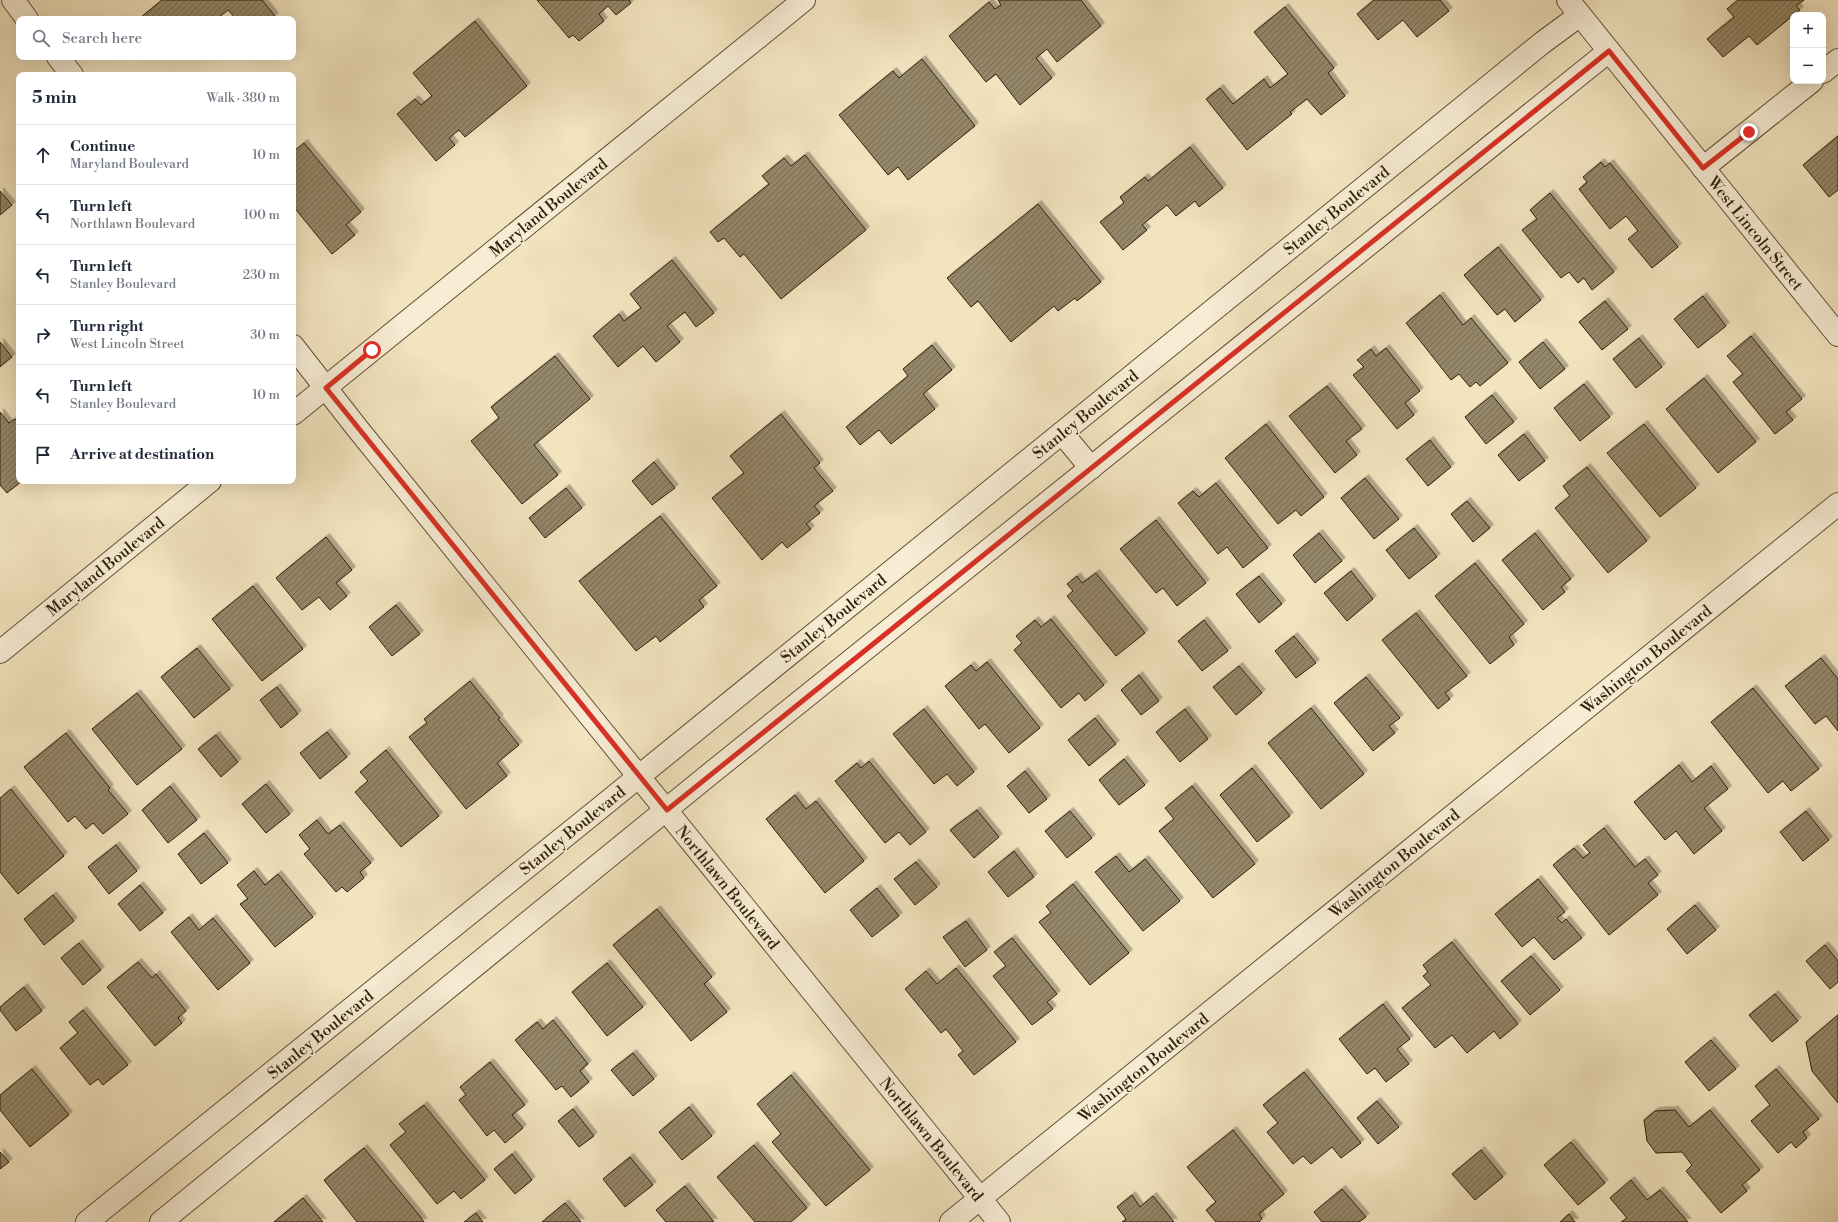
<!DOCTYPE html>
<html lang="en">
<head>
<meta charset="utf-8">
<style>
  :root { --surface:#fff; --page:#f6f6f7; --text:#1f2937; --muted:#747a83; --line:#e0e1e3 }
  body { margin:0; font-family:"Libre Bodoni",serif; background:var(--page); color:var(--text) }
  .controls { position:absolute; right:12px; top:12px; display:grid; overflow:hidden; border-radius:8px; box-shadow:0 4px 16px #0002 }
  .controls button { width:36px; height:36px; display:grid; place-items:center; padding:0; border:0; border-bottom:1px solid var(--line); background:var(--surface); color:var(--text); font:20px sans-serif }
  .stop { position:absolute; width:12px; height:12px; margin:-9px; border:3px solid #d93025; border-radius:50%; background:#fff }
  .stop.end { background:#d93025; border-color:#fff; box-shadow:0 1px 4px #0008 }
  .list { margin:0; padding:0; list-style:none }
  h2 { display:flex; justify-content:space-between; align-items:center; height:52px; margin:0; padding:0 16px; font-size:17px }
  h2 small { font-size:13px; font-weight:400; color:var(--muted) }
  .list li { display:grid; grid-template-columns:26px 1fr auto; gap:12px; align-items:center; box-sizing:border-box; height:60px; padding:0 16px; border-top:1px solid var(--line) }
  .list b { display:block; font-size:15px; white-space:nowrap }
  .list p { margin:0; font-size:13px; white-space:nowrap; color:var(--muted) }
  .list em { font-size:13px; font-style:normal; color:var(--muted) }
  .icon { flex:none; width:22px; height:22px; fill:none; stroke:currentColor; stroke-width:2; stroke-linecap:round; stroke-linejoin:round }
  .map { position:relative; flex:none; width:1838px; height:1222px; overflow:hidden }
  .search { position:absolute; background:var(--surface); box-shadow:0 4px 16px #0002; left:16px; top:16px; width:280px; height:44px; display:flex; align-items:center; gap:10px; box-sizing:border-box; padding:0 14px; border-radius:8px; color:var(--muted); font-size:15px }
  .panel { position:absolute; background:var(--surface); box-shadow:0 4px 16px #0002; left:16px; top:72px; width:280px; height:412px; border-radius:8px }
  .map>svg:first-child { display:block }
  .building { fill:url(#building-hatch); stroke:#2f2009; filter:url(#shadow) }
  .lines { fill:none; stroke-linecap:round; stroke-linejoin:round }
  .minor-casing { stroke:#605136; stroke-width:24 }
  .tertiary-casing { stroke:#605136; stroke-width:24 }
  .minor { stroke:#f7edd5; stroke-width:22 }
  .tertiary { stroke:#f7edd5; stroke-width:22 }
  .route { stroke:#d93025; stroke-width:5 }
  .labels { text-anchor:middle; stroke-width:3.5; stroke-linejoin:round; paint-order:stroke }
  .street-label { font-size:16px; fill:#2f2009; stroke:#f7edd5 }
</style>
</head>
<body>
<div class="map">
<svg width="1838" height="1222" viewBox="0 0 1838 1222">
  <defs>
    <pattern id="building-hatch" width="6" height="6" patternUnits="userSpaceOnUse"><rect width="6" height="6" fill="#948668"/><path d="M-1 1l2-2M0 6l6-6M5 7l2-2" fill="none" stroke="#796d54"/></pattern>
    <filter id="shadow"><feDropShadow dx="3.5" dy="-3.5" stdDeviation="0" flood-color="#0004"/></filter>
  </defs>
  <rect width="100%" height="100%" fill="#f2e4bf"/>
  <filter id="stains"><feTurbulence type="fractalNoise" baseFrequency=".005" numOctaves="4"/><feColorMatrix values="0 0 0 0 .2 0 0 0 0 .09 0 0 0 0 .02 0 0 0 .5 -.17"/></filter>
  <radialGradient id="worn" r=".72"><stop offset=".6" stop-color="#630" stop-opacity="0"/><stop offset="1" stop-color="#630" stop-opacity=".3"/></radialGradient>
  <g class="building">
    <polygon points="162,0 262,0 275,16 271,19 236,19 228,10 217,19 139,19"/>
    <polygon points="537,0 629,0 631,3 616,15 608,6 599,14 604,21 579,41 573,35 569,38"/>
    <polygon points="998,0 1081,0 1101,26 1057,62 1047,49 1036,58 1052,78 1020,105 996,74 986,82 949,36 989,2 995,9 1001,5"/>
    <polygon points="1374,0 1440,0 1449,11 1417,37 1403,20 1378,40 1357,14"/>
    <polygon points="1738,0 1804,0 1796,6 1800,10 1757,45 1749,36 1723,57 1707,39 1734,17 1727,9"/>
    <polygon points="1285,7 1334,68 1328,73 1345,96 1321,115 1307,99 1290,112 1292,114 1247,150 1206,99 1220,88 1233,104 1264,79 1270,88 1288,74 1254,32"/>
    <polygon points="475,21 527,86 465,137 459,130 449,138 455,145 436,161 397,114 415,99 421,105 432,96 413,73"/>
    <polygon points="922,59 975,126 908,180 898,167 888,175 839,115 893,71 899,78"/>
    <polygon points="1838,136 1838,190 1829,197 1803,165"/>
    <polygon points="304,143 361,212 346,225 355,235 332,254 293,206 293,152"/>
    <polygon points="1190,147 1223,188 1199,207 1195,201 1176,216 1167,205 1142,225 1147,230 1123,250 1100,222 1124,203 1120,197 1145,177 1148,181"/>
    <polygon points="805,155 866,230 781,299 744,254 740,257 724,238 718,242 710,232 769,184 762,176 784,158 791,166"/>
    <polygon points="1601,162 1605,167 1610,163 1678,247 1652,268 1628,239 1638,231 1626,216 1610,229 1579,189 1587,182 1583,177"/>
    <polygon points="0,191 12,205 0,215"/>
    <polygon points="1550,193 1614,272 1592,290 1584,278 1578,283 1569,272 1561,278 1522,230 1537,219 1530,210"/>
    <polygon points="1038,204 1101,282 1077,301 1075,298 1058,311 1054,306 1011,342 978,301 971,307 947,278"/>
    <polygon points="1498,247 1541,300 1515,322 1505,309 1497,315 1464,275"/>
    <polygon points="672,260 714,313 696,327 685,312 667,326 680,342 656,362 643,346 618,367 593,336 619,314 624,321 641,308 630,294"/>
    <polygon points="1440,295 1463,325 1471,318 1508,363 1480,386 1476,382 1470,387 1459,374 1451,380 1406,323"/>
    <polygon points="1703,296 1726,326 1698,348 1674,319"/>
    <polygon points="1605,301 1628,329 1602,350 1579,322"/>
    <polygon points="1751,336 1802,399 1786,412 1793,420 1775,434 1733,382 1743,374 1727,356"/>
    <polygon points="1639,338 1662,367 1636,388 1613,359"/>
    <polygon points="0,342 12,357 0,367"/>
    <polygon points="1543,342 1565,369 1540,389 1519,362"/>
    <polygon points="932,345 952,370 923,394 935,409 891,444 879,430 860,445 846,427 908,376 903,369"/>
    <polygon points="1386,348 1420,391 1405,403 1414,415 1397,429 1353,375 1364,367 1357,360 1371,349 1376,356"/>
    <polygon points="555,356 590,399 534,445 558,475 522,504 471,441 499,418 491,407"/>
    <polygon points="1704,378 1756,442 1718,473 1666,409"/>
    <polygon points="1584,384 1610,417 1580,441 1554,408"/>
    <polygon points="1327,386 1362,429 1346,441 1357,455 1335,473 1289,416"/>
    <polygon points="1492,395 1514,422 1486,444 1465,417"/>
    <polygon points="0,412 9,423 15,419 19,424 19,481 22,481 7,493 0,485"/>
    <polygon points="781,414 820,463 814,468 833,491 814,506 820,513 806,524 811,529 787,548 782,542 762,560 712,498 744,473 730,456"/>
    <polygon points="1266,424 1324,497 1301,516 1296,510 1278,524 1225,458"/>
    <polygon points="1644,424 1696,488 1660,517 1607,453"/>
    <polygon points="1524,434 1545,461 1519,481 1498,455"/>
    <polygon points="1430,440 1451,467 1428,486 1406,459"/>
    <polygon points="654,462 675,488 652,505 632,481"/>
    <polygon points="1587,467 1647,541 1608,573 1555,508 1570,496 1563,486"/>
    <polygon points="1365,478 1399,519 1374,539 1341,498"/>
    <polygon points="1216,483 1268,548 1243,568 1227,547 1218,554 1178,503 1193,491 1199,497"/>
    <polygon points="566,488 582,508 545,538 529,518"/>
    <polygon points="1467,501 1490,528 1473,542 1451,514"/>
    <polygon points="660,516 717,586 699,600 704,607 660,642 656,636 636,651 579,581"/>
    <polygon points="1156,520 1206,583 1177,606 1163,588 1156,593 1120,549"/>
    <polygon points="1414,528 1437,557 1409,579 1386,550"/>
    <polygon points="1319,533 1342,561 1315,583 1293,555"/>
    <polygon points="1535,533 1571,579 1561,587 1565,592 1543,610 1502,560"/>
    <polygon points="326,537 352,570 336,583 347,596 330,610 319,597 302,610 276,578"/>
    <polygon points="1475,563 1524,624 1509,637 1514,645 1490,664 1435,596"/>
    <polygon points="1351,571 1373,599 1347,621 1324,593"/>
    <polygon points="1096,573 1145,633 1116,656 1067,596 1073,591 1067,584 1077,576 1082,583"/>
    <polygon points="1259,576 1282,604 1259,623 1236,594"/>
    <polygon points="253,586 303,649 262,681 212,619"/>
    <polygon points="396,605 420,634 392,656 369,627"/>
    <polygon points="1416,613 1467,676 1445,693 1450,699 1438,709 1382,640"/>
    <polygon points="1051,619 1104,685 1085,701 1079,693 1061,708 1014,650 1022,643 1016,636 1035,620 1041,627"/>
    <polygon points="1204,620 1228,651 1202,671 1178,641"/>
    <polygon points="1294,636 1316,663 1296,678 1275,651"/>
    <polygon points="197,648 230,689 194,718 161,677"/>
    <polygon points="1821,658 1838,679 1838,731 1826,716 1815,724 1785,686"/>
    <polygon points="987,662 1040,728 1009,753 985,724 979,729 945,686 971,665 976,671"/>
    <polygon points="1239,666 1262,693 1236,715 1213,687"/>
    <polygon points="1139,675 1159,701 1141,715 1121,690"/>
    <polygon points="1366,677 1400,718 1389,726 1395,733 1373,751 1334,703"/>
    <polygon points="470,681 500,718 498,719 519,745 497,763 507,776 466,809 409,737 427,723 424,719"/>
    <polygon points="277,687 298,714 281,728 260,700"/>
    <polygon points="1753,688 1819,769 1791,791 1783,781 1768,793 1711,722"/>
    <polygon points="137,693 182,749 137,785 92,729"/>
    <polygon points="1311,708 1364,774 1321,809 1268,743"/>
    <polygon points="924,709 974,772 957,786 947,774 934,784 893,734"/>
    <polygon points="1185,709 1208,739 1180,762 1156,732"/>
    <polygon points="1095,718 1116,744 1089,766 1068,740"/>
    <polygon points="327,732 347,757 320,779 300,753"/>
    <polygon points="66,733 110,788 108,790 128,814 103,834 93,823 86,829 75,816 68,822 24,767"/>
    <polygon points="216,735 238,762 221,777 198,749"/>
    <polygon points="386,750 439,816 401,847 355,792 368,781 360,772"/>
    <polygon points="1124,759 1145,785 1119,805 1099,780"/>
    <polygon points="869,761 926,832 910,845 899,832 885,843 835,781 857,763 861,768"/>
    <polygon points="1679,765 1692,782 1711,766 1728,789 1704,808 1722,831 1694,854 1676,831 1665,840 1634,802"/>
    <polygon points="1252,768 1290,816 1257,842 1220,795"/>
    <polygon points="1025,771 1047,799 1029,813 1007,786"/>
    <polygon points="266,784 290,814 266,833 242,804"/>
    <polygon points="170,786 197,820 168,843 142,810"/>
    <polygon points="1192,786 1255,864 1213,898 1159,831 1174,819 1165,808"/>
    <polygon points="11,789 64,856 18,894 0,872 0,798"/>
    <polygon points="795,795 806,809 816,801 864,861 825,893 766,819"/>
    <polygon points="977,810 999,837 974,858 950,830"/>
    <polygon points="1070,811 1092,838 1067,858 1045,831"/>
    <polygon points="1806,811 1829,840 1803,861 1780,832"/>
    <polygon points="317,820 328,834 340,825 371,863 360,872 364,878 347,892 342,887 336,892 304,854 310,849 299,835"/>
    <polygon points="1604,828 1635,867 1645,859 1658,875 1648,883 1658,895 1609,935 1553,865 1574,848 1583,858 1590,853 1583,845"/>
    <polygon points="204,833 228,863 201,884 178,854"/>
    <polygon points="116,845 137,871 109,894 88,867"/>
    <polygon points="1014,851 1034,877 1008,897 988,872"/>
    <polygon points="1116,856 1129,872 1145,859 1180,901 1143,931 1095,872"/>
    <polygon points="916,862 937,887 915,905 894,879"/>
    <polygon points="254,871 265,885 278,874 313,917 275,947 240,904 248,899 237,885"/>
    <polygon points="1538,879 1565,912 1557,918 1562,923 1566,919 1582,938 1554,960 1534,937 1522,947 1495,914"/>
    <polygon points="1073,884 1129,953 1090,985 1039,922 1051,913 1046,906"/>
    <polygon points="140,885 163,913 140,931 118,904"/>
    <polygon points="877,888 899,916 872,937 850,910"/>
    <polygon points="53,895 74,921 44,945 24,919"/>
    <polygon points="1695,905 1716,930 1687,954 1667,929"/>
    <polygon points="657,909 712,977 704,984 727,1012 691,1041 613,945"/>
    <polygon points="189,917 199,930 213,918 250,963 218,990 171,932"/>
    <polygon points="966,921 987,950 965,967 943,937"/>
    <polygon points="1012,938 1057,994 1047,1002 1053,1009 1032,1025 993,976 1006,966 994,952"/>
    <polygon points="1452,942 1518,1024 1500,1039 1494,1031 1467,1053 1452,1035 1435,1048 1402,1008 1431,985 1423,976 1428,972 1423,965"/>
    <polygon points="79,943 101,970 83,985 61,958"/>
    <polygon points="1825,945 1838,961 1838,982 1830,989 1806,961"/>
    <polygon points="1531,956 1560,990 1530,1015 1501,981"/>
    <polygon points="138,962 152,978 156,974 186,1011 178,1018 182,1023 155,1046 107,987"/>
    <polygon points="607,963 643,1007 607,1036 572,992"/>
    <polygon points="956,968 1016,1042 974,1075 958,1055 963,1051 946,1029 941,1033 905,989 926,971 937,984"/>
    <polygon points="24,987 42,1011 16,1031 0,1010 0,1007"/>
    <polygon points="1775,994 1798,1021 1772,1042 1749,1015"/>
    <polygon points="1383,1004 1410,1039 1397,1049 1409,1064 1386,1082 1375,1068 1367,1074 1339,1039"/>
    <polygon points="83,1010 128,1065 103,1085 98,1079 90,1085 60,1048 78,1033 69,1022"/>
    <polygon points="1838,1015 1838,1103 1812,1071 1806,1042"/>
    <polygon points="553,1020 588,1064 580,1071 589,1082 571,1097 562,1086 556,1090 515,1040 537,1022 543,1029"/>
    <polygon points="1711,1040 1736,1069 1709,1091 1685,1062"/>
    <polygon points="633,1053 654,1079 633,1096 611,1070"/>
    <polygon points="490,1062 525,1105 512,1115 523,1128 505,1143 494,1130 487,1136 459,1100 466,1095 460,1087"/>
    <polygon points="32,1069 69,1115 30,1147 0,1110 0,1095"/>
    <polygon points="1776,1069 1819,1119 1803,1132 1807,1138 1796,1148 1791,1142 1778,1153 1751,1121 1770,1105 1755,1086"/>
    <polygon points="1304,1072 1361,1143 1341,1158 1332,1147 1311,1164 1303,1156 1293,1164 1267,1132 1278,1123 1263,1105"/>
    <polygon points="791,1075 870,1170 826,1206 772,1142 781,1134 757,1104"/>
    <polygon points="1377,1101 1399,1127 1378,1144 1357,1118"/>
    <polygon points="424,1105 485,1180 461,1199 454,1191 437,1204 390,1145 406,1132 399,1124"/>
    <polygon points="689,1107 712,1136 682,1160 659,1132"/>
    <polygon points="573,1109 594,1136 579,1147 558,1121"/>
    <polygon points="1675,1110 1689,1127 1710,1110 1760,1170 1742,1185 1747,1191 1721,1213 1686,1171 1692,1165 1682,1152 1656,1153 1647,1141 1644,1120 1655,1111"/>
    <polygon points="1233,1130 1284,1194 1259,1214 1262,1219 1259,1222 1216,1222 1206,1210 1216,1202 1187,1167"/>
    <polygon points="1571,1142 1605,1183 1578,1205 1544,1165"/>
    <polygon points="754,1145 807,1208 791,1222 755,1222 717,1177"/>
    <polygon points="364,1148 419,1215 424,1222 357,1222 324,1180"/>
    <polygon points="1481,1150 1503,1177 1475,1200 1452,1174"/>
    <polygon points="0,1152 9,1162 0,1169"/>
    <polygon points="512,1154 532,1180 515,1194 494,1169"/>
    <polygon points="630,1157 653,1185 625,1207 603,1179"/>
    <polygon points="1631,1180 1647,1200 1660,1190 1688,1222 1621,1222 1627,1218 1610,1198"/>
    <polygon points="685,1186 714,1222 666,1222 656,1210"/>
    <polygon points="1342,1189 1366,1217 1359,1222 1322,1222 1314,1212"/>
    <polygon points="1132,1195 1140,1207 1153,1196 1174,1222 1122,1222 1126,1219 1117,1207"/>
    <polygon points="303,1198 323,1222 274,1222"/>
    <polygon points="565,1203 581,1222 542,1222"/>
    <polygon points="476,1213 483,1222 464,1222"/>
    <polygon points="1569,1214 1575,1222 1560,1222"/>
  </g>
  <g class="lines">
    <defs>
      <g id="minor">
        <polyline points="13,0 27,19"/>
        <polyline points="58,57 72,75"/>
        <polyline points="1823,72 1838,60"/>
        <polyline points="1703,168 1812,81"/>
        <polyline points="293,346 357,428 999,1222"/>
        <polyline points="293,414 804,0"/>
        <polyline points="1062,433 1091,468"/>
        <polyline points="0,652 210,481"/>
        <polyline points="87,1222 600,808 1542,43 1580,15"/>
        <polyline points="161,1222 705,778 1609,51"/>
        <polyline points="951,1222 1838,504"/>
      </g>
      <polyline id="tertiary" points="1568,0 1838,335"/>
    </defs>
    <use href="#minor" class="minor-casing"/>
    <use href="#tertiary" class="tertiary-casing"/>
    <use href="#minor" class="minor"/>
    <use href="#tertiary" class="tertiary"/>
  </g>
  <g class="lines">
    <polyline class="route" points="372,350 326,388 667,810 1609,51 1703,168 1749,132"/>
  </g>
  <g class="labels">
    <g class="street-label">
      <text transform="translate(548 207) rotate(-39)" y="6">Maryland Boulevard</text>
      <text transform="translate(1336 210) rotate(-39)" y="6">Stanley Boulevard</text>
      <text transform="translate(1756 233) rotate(51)" y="6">West Lincoln Street</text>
      <text transform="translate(1085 414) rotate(-39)" y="6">Stanley Boulevard</text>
      <text transform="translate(105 566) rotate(-39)" y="6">Maryland Boulevard</text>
      <text transform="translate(833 618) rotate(-39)" y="6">Stanley Boulevard</text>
      <text transform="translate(1646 659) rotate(-39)" y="6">Washington Boulevard</text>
      <text transform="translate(572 830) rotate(-39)" y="6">Stanley Boulevard</text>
      <text transform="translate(1394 863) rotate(-39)" y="6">Washington Boulevard</text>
      <text transform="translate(728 887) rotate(51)" y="6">Northlawn Boulevard</text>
      <text transform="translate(320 1034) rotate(-39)" y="6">Stanley Boulevard</text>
      <text transform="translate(1143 1067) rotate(-39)" y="6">Washington Boulevard</text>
      <text transform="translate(932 1139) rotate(51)" y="6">Northlawn Boulevard</text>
    </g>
  </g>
  <rect width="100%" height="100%" filter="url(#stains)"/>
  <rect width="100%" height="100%" fill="url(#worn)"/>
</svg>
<div class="controls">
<button>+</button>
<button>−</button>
</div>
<div class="stop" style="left:372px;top:350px"></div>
<div class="stop end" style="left:1749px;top:132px"></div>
<div class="search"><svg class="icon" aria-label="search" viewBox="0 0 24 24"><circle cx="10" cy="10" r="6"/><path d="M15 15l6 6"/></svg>Search here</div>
<section class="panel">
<h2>5 min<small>Walk · 380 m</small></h2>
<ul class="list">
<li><svg class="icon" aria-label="ahead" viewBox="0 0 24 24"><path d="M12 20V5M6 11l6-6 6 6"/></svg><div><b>Continue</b><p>Maryland Boulevard</p></div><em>10 m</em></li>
<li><svg class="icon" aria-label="left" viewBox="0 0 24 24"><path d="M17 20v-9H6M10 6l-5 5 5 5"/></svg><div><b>Turn left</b><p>Northlawn Boulevard</p></div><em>100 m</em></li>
<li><svg class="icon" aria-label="left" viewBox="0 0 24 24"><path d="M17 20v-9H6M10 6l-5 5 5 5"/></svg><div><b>Turn left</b><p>Stanley Boulevard</p></div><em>230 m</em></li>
<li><svg class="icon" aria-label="right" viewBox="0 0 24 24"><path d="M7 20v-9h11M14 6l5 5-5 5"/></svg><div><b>Turn right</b><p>West Lincoln Street</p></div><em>30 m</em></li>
<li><svg class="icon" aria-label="left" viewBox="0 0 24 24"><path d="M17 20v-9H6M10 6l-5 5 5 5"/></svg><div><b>Turn left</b><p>Stanley Boulevard</p></div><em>10 m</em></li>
<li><svg class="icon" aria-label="arrive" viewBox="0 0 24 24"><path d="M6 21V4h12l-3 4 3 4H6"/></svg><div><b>Arrive at destination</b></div></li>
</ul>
</section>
</div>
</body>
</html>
